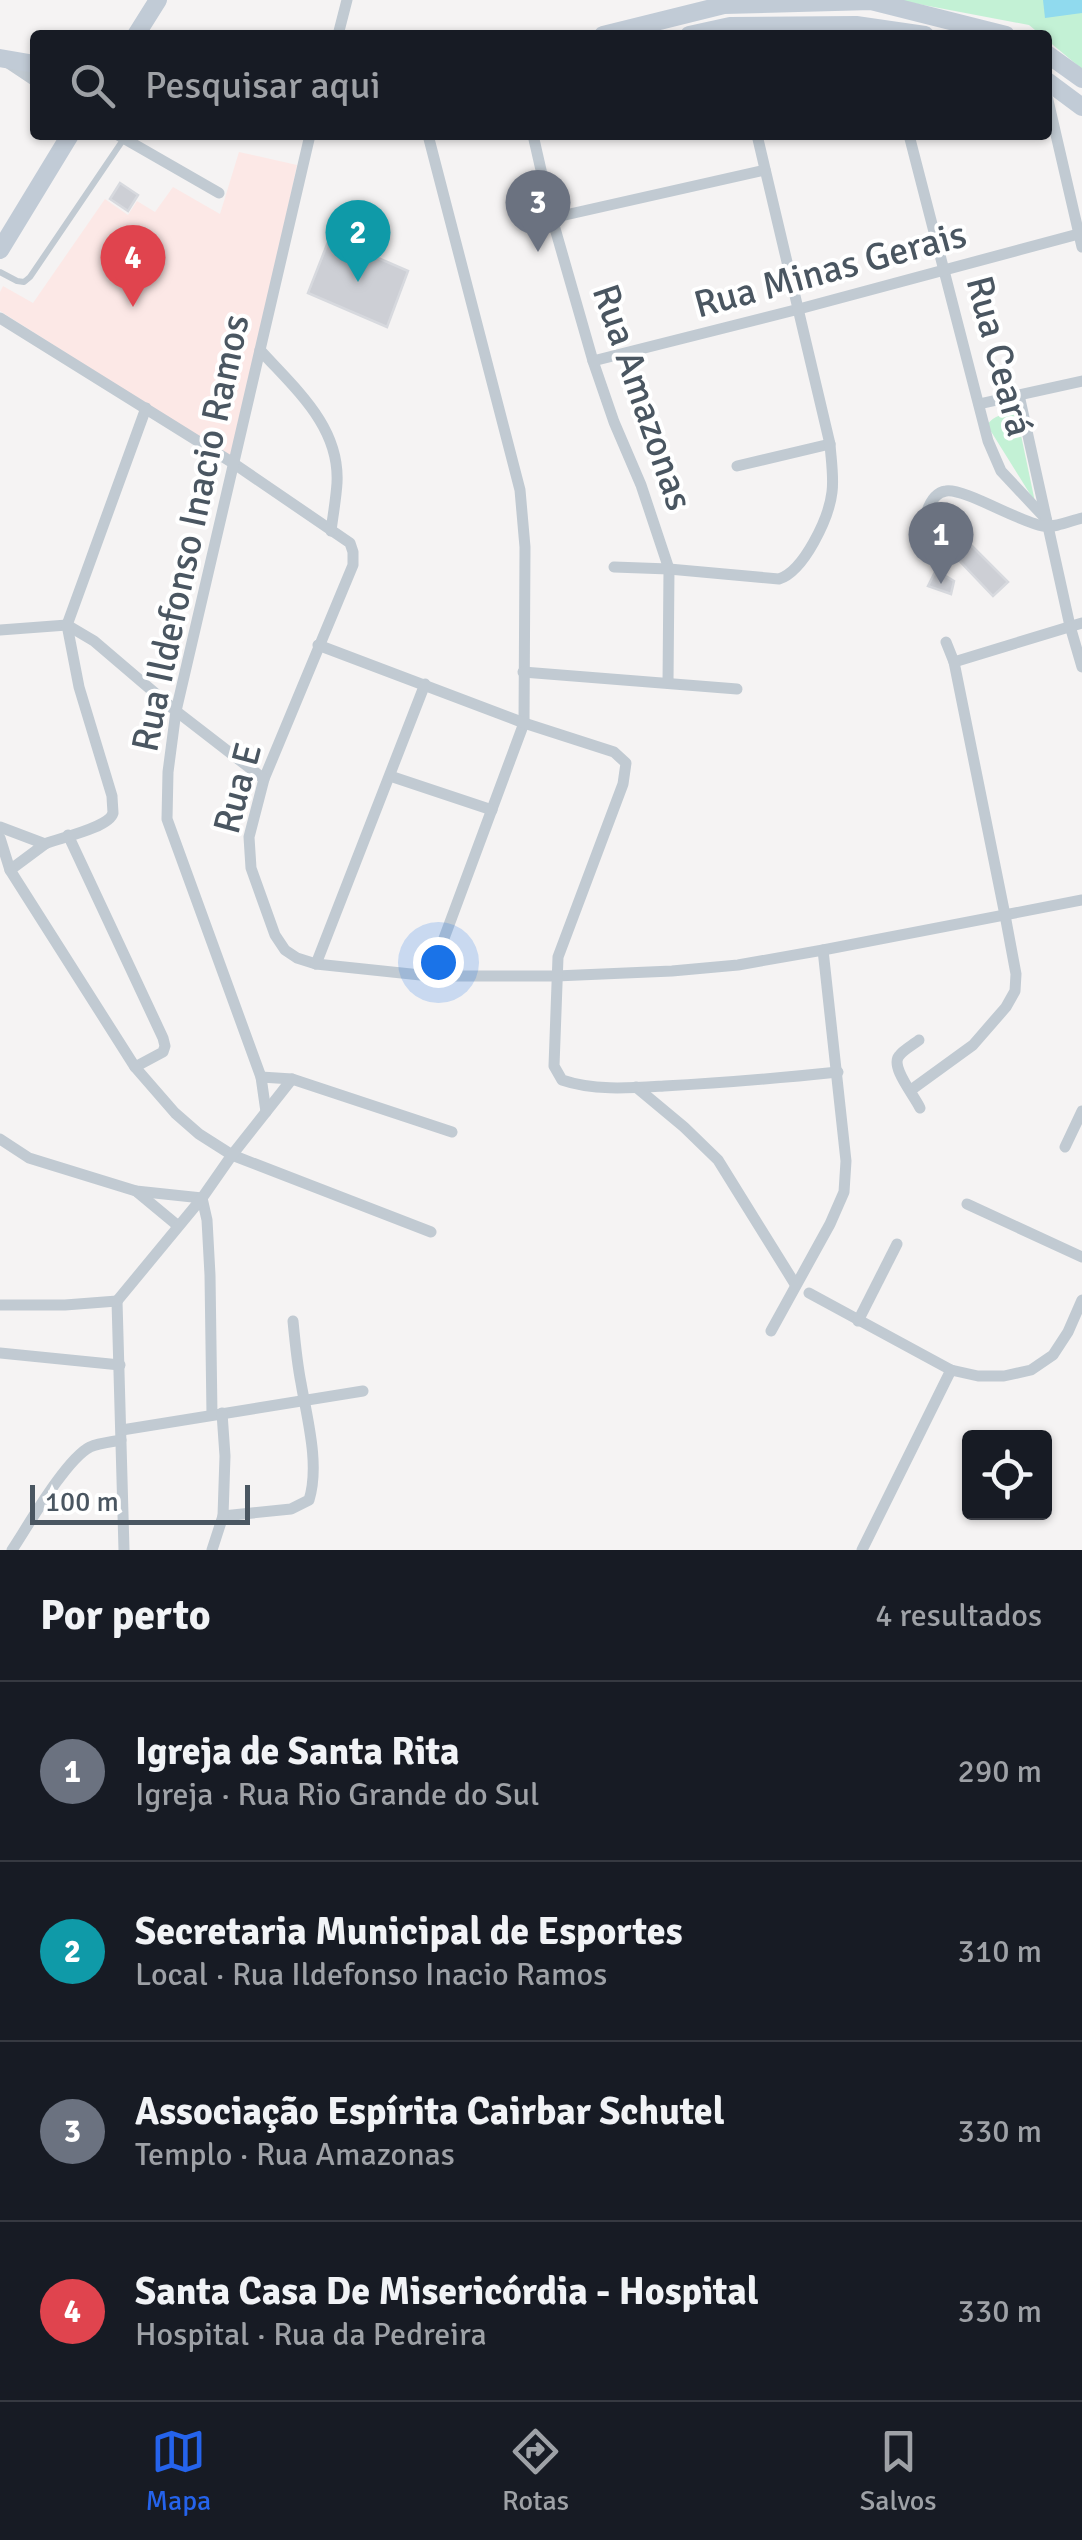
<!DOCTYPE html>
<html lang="pt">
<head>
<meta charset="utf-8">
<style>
  :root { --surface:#171b24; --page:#242831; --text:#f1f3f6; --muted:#9ea1a6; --line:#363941; --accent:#2563eb }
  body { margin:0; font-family:Signika,sans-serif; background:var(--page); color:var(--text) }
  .controls { position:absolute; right:30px; bottom:30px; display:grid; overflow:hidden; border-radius:10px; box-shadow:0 2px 8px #0004 }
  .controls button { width:90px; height:90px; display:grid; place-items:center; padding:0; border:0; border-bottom:2px solid var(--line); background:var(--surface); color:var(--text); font:50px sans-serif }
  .scale { position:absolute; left:30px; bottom:25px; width:220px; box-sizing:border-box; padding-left:10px; border:5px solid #4a5661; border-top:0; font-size:28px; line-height:35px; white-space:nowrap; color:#4a5661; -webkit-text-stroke:8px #fff; paint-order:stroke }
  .you { position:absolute; left:438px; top:962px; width:35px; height:35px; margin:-25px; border:8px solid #fff; border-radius:50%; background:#1a73e8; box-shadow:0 0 0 15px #1a73e833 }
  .badge { display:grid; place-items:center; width:65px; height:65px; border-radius:50%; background:var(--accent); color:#fff; font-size:32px; font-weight:700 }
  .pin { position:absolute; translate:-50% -82px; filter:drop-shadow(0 2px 5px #0008) }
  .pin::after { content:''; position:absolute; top:52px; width:35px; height:30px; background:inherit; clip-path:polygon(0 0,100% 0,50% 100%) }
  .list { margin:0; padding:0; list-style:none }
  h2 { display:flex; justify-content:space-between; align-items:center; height:130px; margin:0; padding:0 40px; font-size:42px }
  h2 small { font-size:32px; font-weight:400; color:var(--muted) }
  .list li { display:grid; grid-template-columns:65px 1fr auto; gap:30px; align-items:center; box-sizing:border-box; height:180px; padding:0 40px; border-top:2px solid var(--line) }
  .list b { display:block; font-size:38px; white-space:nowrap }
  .list p { margin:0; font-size:32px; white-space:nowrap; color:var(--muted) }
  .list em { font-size:32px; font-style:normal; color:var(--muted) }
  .icon { flex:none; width:55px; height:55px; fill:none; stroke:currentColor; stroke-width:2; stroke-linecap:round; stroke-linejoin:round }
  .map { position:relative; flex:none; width:1082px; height:1550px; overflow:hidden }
  .search { position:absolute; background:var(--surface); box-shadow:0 2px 8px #0004; left:30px; right:30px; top:30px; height:110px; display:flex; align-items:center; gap:25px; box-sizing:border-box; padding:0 35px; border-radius:10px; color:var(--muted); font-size:38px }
  .sheet { height:850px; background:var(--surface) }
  nav { display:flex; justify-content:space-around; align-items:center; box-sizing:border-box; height:140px; border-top:2px solid var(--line); background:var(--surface); font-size:28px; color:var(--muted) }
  nav a { display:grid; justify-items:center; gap:5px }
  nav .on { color:var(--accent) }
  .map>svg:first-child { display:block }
  .medical { fill:#fce8e6 }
  .green { fill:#c3f1d5 }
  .water { fill:#90daee }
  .building { fill:#cdcfd5; stroke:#d7d9de; stroke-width:2.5 }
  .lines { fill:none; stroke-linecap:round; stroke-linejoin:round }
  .lane { stroke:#c1cad2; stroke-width:6 }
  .street { stroke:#c1cad2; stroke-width:11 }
  .secondary { stroke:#c1cbd6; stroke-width:18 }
  .labels { text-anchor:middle; stroke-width:8; stroke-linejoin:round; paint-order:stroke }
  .street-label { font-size:38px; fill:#4a5661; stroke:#fff }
</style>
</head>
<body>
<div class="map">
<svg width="1082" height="1550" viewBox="0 0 1082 1550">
  <rect width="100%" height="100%" fill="#f5f3f3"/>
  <polygon class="medical" points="239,152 297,165 234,459 0,311 0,292 3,286 33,303 105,199 128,215 137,201 155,212 173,187 220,214"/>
  <g class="green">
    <polygon points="897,0 1082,0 1082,69 1047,40 1047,35 1041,35 1029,25"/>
    <path d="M1016,411L1035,502L987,425C994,415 1004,414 1016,411Z"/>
  </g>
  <polygon class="water" points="1043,0 1082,0 1082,13 1045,18"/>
  <g class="building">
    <polygon points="120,183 138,195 128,211 110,199"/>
    <polygon points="330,237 408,271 387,327 308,293"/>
    <polygon points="945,519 1008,582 993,596 951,552 931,546"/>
    <polygon points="936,570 954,581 951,594 928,586"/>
  </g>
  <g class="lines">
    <polyline class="lane" points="0,272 17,281 24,282 30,277 123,140"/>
    <g class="street">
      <polyline points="338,35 347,0"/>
      <polyline points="5,61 35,81"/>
      <polyline points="1047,96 1082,247"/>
      <polyline points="118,135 219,193"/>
      <polyline points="428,135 520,490 525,547 524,723 430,976"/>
      <polyline points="533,135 552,218 593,361 614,422 641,485 669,569 668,683"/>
      <polyline points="909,135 988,441 1001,471 1046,519"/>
      <polyline points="552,218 765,170"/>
      <polyline points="0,318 233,463 350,543 353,552 353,565 264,779 249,837 251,868 275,935 285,950 297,958 316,964 430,976 556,976 672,971 738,965 823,950 1082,900"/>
      <path d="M260,350C295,389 340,426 337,483C336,499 333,515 331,531"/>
      <polyline points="593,361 799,309 1082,233"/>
      <polyline points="1019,395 1070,626 1082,667"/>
      <polyline points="979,404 1082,381"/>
      <polyline points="737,466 830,444"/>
      <path d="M921,553C921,536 924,494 946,491C964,488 1019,522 1043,526C1055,528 1070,521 1082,518"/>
      <path d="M614,567L669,569L779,579C804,571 829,518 832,492C834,477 831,459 830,444L757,135"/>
      <polyline points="0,630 67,625 94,641 176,711 264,779"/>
      <path d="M318,645L524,723L614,752L626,763L623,784L558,957L554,1066L562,1080C594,1091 631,1088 664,1086C722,1083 780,1078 838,1072"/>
      <polyline points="954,662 1082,623"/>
      <polyline points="523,672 737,689"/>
      <polyline points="390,776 492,810"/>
      <polyline points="0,827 45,844 10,870"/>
      <polyline points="68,835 163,1038 165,1046 163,1052 135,1067"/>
      <polyline points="0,838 10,870 135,1067 175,1113 199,1134 232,1155 431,1232"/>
      <path d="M45,844C59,838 109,828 113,813C113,812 112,798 112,796L79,687L67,625L146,408"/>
      <polyline points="316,964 425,684"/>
      <path d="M919,1040C913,1045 903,1050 899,1056C890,1067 914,1095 920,1108"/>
      <polyline points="261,1077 292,1079 452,1132"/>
      <polyline points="636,1087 684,1127 718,1160 795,1284"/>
      <polyline points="911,1090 973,1045 1006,1007 1015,991 1016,974 1005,915 954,662 946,642"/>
      <polyline points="266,1112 261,1077 167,819 168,772 176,711 310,135"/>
      <polyline points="0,1139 29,1158 136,1191 202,1198 207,1220 210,1275 212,1415"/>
      <polyline points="1065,1147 1082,1111"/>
      <polyline points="136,1191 177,1225"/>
      <polyline points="967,1204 1082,1257"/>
      <polyline points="809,1293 951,1370 978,1376 1004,1376 1031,1370 1053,1355 1068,1332 1082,1300"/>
      <polyline points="117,1301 202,1198 232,1155 292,1079"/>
      <polyline points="117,1301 124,1550"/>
      <polyline points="0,1305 65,1305 117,1301"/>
      <polyline points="858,1321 897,1244"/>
      <polyline points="771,1331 830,1224 844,1192 846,1161 823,950"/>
      <polyline points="0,1353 120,1365"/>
      <polyline points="122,1430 363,1391"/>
      <path d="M223,1516L291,1509L309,1500C320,1465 307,1418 301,1383C297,1363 295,1342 293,1321"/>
      <path d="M12,1550C28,1526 66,1459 90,1447C99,1443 111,1442 121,1440"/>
      <polyline points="212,1550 223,1516 225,1456 222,1413"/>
      <polyline points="862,1550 951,1370"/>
    </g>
    <g class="secondary">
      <polyline points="136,35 158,0"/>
      <polyline points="603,35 724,5 871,1 1006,35"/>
      <polyline points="689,35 730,26 856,25 925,35"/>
      <polyline points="1047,54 1082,79"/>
      <polyline points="0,58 35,64"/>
      <polyline points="1047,81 1082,107"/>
      <polyline points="0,250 70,135"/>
    </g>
  </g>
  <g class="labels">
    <g class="street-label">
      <text transform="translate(830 269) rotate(-15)" y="13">Rua Minas Gerais</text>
      <text transform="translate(1000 356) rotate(75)" y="13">Rua Ceará</text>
      <text transform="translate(643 397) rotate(71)" y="13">Rua Amazonas</text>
      <text transform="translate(190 533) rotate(-78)" y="13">Rua Ildefonso Inacio Ramos</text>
      <text transform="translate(237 788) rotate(-75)" y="13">Rua E</text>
    </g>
  </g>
</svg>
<div class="controls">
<button><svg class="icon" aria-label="locate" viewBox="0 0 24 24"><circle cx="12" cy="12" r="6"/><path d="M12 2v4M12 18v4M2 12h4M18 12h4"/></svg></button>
</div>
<div class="scale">100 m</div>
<div class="you"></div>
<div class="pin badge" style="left:941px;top:584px;background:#6b7280">1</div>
<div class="pin badge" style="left:358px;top:282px;background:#0f9aa8">2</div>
<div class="pin badge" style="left:538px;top:252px;background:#6b7280">3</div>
<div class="pin badge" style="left:133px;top:307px;background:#e0444e">4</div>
<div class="search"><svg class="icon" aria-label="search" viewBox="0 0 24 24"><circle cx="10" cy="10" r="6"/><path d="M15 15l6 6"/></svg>Pesquisar aqui</div>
</div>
<section class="sheet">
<h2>Por perto<small>4 resultados</small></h2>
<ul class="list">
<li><span class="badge" style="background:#6b7280">1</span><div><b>Igreja de Santa Rita</b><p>Igreja · Rua Rio Grande do Sul</p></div><em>290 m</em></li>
<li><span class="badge" style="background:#0f9aa8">2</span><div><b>Secretaria Municipal de Esportes</b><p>Local · Rua Ildefonso Inacio Ramos</p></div><em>310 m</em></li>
<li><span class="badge" style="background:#6b7280">3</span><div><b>Associação Espírita Cairbar Schutel</b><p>Templo · Rua Amazonas</p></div><em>330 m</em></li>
<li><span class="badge" style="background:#e0444e">4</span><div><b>Santa Casa De Misericórdia - Hospital</b><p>Hospital · Rua da Pedreira</p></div><em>330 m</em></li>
</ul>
</section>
<nav>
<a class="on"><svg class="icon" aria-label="map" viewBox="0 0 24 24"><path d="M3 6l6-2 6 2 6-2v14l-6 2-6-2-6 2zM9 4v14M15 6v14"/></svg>Mapa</a>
<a><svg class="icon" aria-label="directions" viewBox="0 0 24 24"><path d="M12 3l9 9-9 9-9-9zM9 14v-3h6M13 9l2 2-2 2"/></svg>Rotas</a>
<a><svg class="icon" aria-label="saved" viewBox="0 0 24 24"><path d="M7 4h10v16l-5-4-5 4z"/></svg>Salvos</a>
</nav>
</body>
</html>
